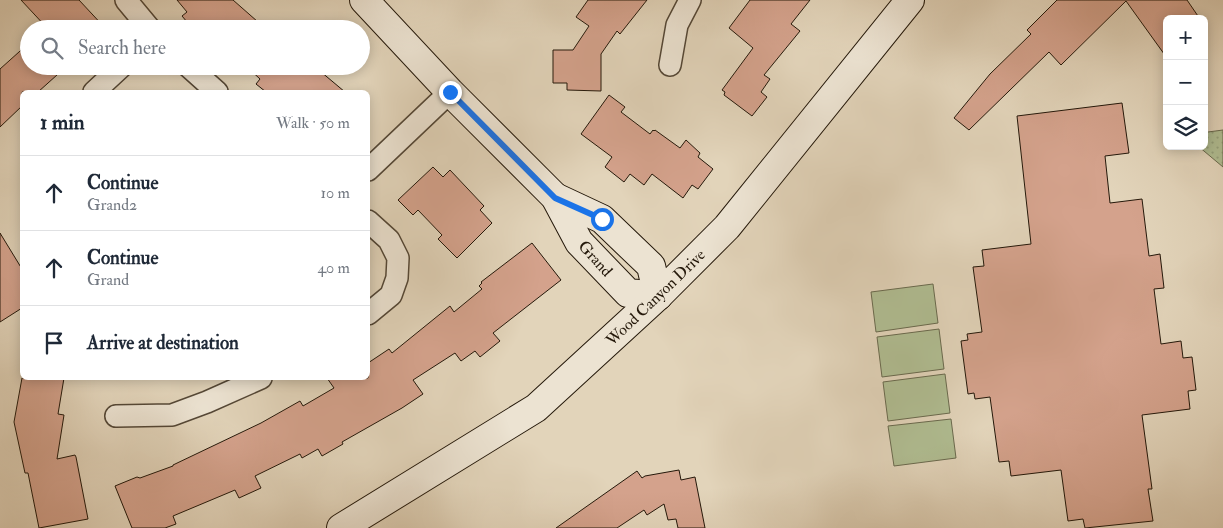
<!DOCTYPE html>
<html lang="en">
<head>
<meta charset="utf-8">
<style>
  :root { --surface:#fff; --page:#f2f2f3; --text:#1f2937; --muted:#747a83; --line:#e0e1e3 }
  body { margin:0; font-family:"IM FELL Double Pica",serif; background:var(--page); color:var(--text) }
  .controls { position:absolute; right:15px; top:15px; display:grid; overflow:hidden; border-radius:8px; box-shadow:0 2px 12px #0003 }
  .controls button { width:45px; height:45px; display:grid; place-items:center; padding:0; border:0; border-bottom:1px solid var(--line); background:var(--surface); color:var(--text); font:25px sans-serif }
  .stop { position:absolute; width:15px; height:15px; margin:-11px; border:4px solid #1a73e8; border-radius:50%; background:#fff }
  .stop.end { background:#1a73e8; border-color:#fff; box-shadow:0 1px 5px #0008 }
  .list { margin:0; padding:0; list-style:none }
  h2 { display:flex; justify-content:space-between; align-items:center; height:65px; margin:0; padding:0 20px; font-size:21px }
  h2 small { font-size:16px; font-weight:400; color:var(--muted) }
  .list li { display:grid; grid-template-columns:32px 1fr auto; gap:15px; align-items:center; box-sizing:border-box; height:75px; padding:0 20px; border-top:1px solid var(--line) }
  .list b { display:block; font-size:19px; white-space:nowrap }
  .list p { margin:0; font-size:16px; white-space:nowrap; color:var(--muted) }
  .list em { font-size:16px; font-style:normal; color:var(--muted) }
  .icon { flex:none; width:28px; height:28px; fill:none; stroke:currentColor; stroke-width:2; stroke-linecap:round; stroke-linejoin:round }
  .map { position:relative; flex:none; width:1223px; height:528px; overflow:hidden }
  .search { position:absolute; background:var(--surface); box-shadow:0 2px 12px #0003; left:20px; top:20px; width:350px; height:55px; display:flex; align-items:center; gap:12px; box-sizing:border-box; padding:0 18px; border-radius:28px; color:var(--muted); font-size:19px }
  .panel { position:absolute; background:var(--surface); box-shadow:0 2px 12px #0003; left:20px; top:90px; width:350px; height:290px; border-radius:8px }
  .map>svg:first-child { display:block }
  .park { fill:url(#park-dots); stroke:#6a6a4e }
  .pitch { fill:#b0bd92; stroke:#6a6a4e }
  .building { fill:#d4a28c; stroke:#24180a }
  .lines { fill:none; stroke-linecap:round; stroke-linejoin:round }
  .street-casing { stroke:#544736; stroke-width:24 }
  .secondary-casing { stroke:#24180a; stroke-width:30 }
  .street { stroke:#ece3d2; stroke-width:21 }
  .secondary { stroke:#ece3d2; stroke-width:28 }
  .route { stroke:#1a73e8; stroke-width:6 }
  .labels { text-anchor:middle; stroke-width:5; stroke-linejoin:round; paint-order:stroke }
  .street-label { font-size:16px; fill:#24180a; stroke:#ece3d2 }
</style>
</head>
<body>
<div class="map">
<svg width="1223" height="528" viewBox="0 0 1223 528">
  <defs>
    <pattern id="park-dots" width="8" height="8" patternUnits="userSpaceOnUse" patternTransform="scale(1.25)"><rect width="8" height="8" fill="#b0bd92"/><path d="M2 2h.1M6 6h.1" fill="none" stroke="#97a27d" stroke-width="1.8" stroke-linecap="round"/></pattern>
  </defs>
  <rect width="100%" height="100%" fill="#e2d4ba"/>
  <filter id="stains"><feTurbulence type="fractalNoise" baseFrequency=".004" numOctaves="4"/><feColorMatrix values="0 0 0 0 .2 0 0 0 0 .09 0 0 0 0 .02 0 0 0 .5 -.17"/></filter>
  <radialGradient id="worn" r=".72"><stop offset=".6" stop-color="#630" stop-opacity="0"/><stop offset="1" stop-color="#630" stop-opacity=".3"/></radialGradient>
  <polygon class="park" points="1223,130 1223,167 1198,146 1204,146 1204,136 1208,132"/>
  <g class="pitch">
    <polygon points="933,284 938,323 876,332 871,292"/>
    <polygon points="939,329 944,369 882,377 877,337"/>
    <polygon points="945,374 950,413 888,421 883,382"/>
    <polygon points="951,419 956,458 894,466 888,426"/>
  </g>
  <g class="building">
    <polygon points="21,0 79,0 106,29 48,29"/>
    <polygon points="177,0 233,0 266,29 193,29 182,16 187,12"/>
    <polygon points="588,0 647,0 620,34 617,31 601,54 601,91 567,90 567,83 553,83 553,50 573,50 589,26 576,17"/>
    <polygon points="750,0 810,0 791,24 800,31 764,75 770,79 761,92 767,97 752,116 724,95 725,92 722,90 753,48 729,28"/>
    <polygon points="1057,0 1187,0 1200,19 1167,19 1167,58 1126,1 1061,65 1049,52 969,130 954,118 990,74 1031,34 1027,30"/>
    <polygon points="29,43 29,66 67,66 38,92 22,92 22,106 0,127 0,69"/>
    <polygon points="246,66 314,66 345,92 266,92 256,84 260,79"/>
    <polygon points="609,95 625,107 621,112 650,134 653,130 654,131 655,130 680,148 686,140 700,153 698,157 713,169 698,189 692,185 683,198 652,174 644,185 630,174 624,182 605,167 612,157 581,134"/>
    <polygon points="1122,103 1129,153 1105,156 1110,203 1142,199 1149,256 1160,254 1164,288 1154,289 1161,344 1181,341 1183,358 1192,357 1196,390 1188,391 1190,409 1142,415 1152,489 1148,489 1153,521 1085,528 1083,519 1068,521 1061,470 1011,476 1009,461 999,462 990,397 975,399 974,393 968,394 961,341 968,340 967,334 982,332 973,267 984,266 982,250 1031,244 1017,116"/>
    <polygon points="433,167 443,177 450,170 484,206 480,210 492,223 457,258 438,239 442,235 418,210 413,215 398,200"/>
    <polygon points="0,233 22,269 22,308 0,322"/>
    <polygon points="532,243 561,280 493,333 500,341 480,357 475,351 461,361 455,353 413,380 423,394 402,408 342,442 343,444 322,456 318,449 302,458 300,454 255,476 261,488 239,498 235,490 173,516 176,524 165,528 132,528 115,486 137,477 140,478 173,466 173,465 261,423 300,401 303,406 334,388 327,378 368,378 368,363 389,349 392,353 450,306 454,312 482,289 479,286 482,283 481,282"/>
    <polygon points="22,378 64,378 58,414 64,415 57,459 75,455 76,457 88,519 39,528 28,473 25,473 14,422"/>
    <polygon points="679,470 681,480 695,477 705,528 678,528 676,519 668,520 664,504 647,515 644,510 617,528 556,528 637,471 642,478 645,476"/>
  </g>
  <g class="lines">
    <defs>
      <g id="street">
        <polyline points="126,0 150,29"/>
        <polyline points="670,65 677,25 690,0"/>
        <polyline points="188,66 217,92"/>
        <polyline points="94,92 122,66"/>
        <polyline points="368,170 450,92"/>
        <polyline points="368,221 389,240 398,258 397,278 391,295 368,314"/>
        <polyline points="116,416 172,415 207,402 261,378"/>
      </g>
      <g id="secondary">
        <polyline points="364,0 450,92 555,197 579,242 628,293 658,296"/>
        <polyline points="555,197 602,219 651,266 658,296"/>
        <polyline points="341,528 536,408 658,296 727,227 910,0"/>
      </g>
    </defs>
    <use href="#street" class="street-casing"/>
    <use href="#secondary" class="secondary-casing"/>
    <use href="#street" class="street"/>
    <use href="#secondary" class="secondary"/>
  </g>
  <g class="lines">
    <polyline class="route" points="450,92 555,198 602,219"/>
  </g>
  <g class="labels">
    <g class="street-label">
      <text transform="translate(596 258) rotate(48)" y="6">Grand</text>
      <text transform="translate(655 297) rotate(-44)" y="6">Wood Canyon Drive</text>
    </g>
  </g>
  <rect width="100%" height="100%" filter="url(#stains)"/>
  <rect width="100%" height="100%" fill="url(#worn)"/>
</svg>
<div class="controls">
<button>+</button>
<button>−</button>
<button><svg class="icon" aria-label="layers" viewBox="0 0 24 24"><path d="M12 4l9 5-9 5-9-5zM3 14l9 5 9-5"/></svg></button>
</div>
<div class="stop" style="left:602px;top:219px"></div>
<div class="stop end" style="left:450px;top:92px"></div>
<div class="search"><svg class="icon" aria-label="search" viewBox="0 0 24 24"><circle cx="10" cy="10" r="6"/><path d="M15 15l6 6"/></svg>Search here</div>
<section class="panel">
<h2>1 min<small>Walk · 50 m</small></h2>
<ul class="list">
<li><svg class="icon" aria-label="ahead" viewBox="0 0 24 24"><path d="M12 20V5M6 11l6-6 6 6"/></svg><div><b>Continue</b><p>Grand2</p></div><em>10 m</em></li>
<li><svg class="icon" aria-label="ahead" viewBox="0 0 24 24"><path d="M12 20V5M6 11l6-6 6 6"/></svg><div><b>Continue</b><p>Grand</p></div><em>40 m</em></li>
<li><svg class="icon" aria-label="arrive" viewBox="0 0 24 24"><path d="M6 21V4h12l-3 4 3 4H6"/></svg><div><b>Arrive at destination</b></div></li>
</ul>
</section>
</div>
</body>
</html>
